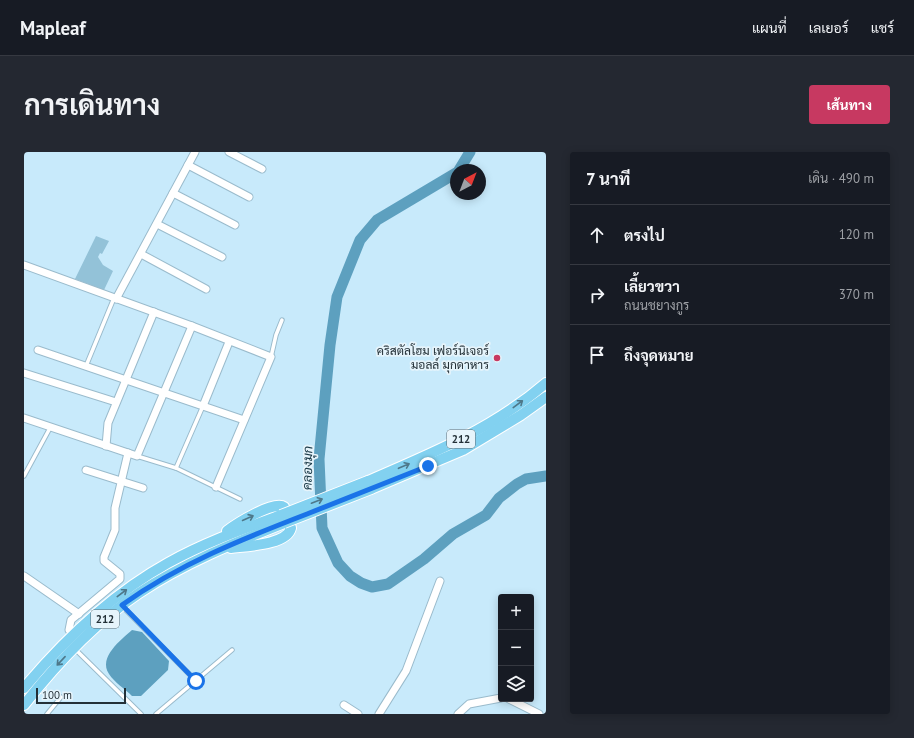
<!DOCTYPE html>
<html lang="th">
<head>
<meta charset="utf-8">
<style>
  :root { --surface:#171b24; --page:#242831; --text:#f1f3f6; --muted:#9ea1a6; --line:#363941; --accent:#c73961 }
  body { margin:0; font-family:"PT Sans",Sarabun,sans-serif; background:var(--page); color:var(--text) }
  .controls { position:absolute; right:12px; bottom:12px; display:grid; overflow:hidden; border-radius:4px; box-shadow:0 2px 10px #0003 }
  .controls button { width:36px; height:36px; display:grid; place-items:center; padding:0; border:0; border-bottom:1px solid var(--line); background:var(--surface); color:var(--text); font:20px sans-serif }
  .compass { position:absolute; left:426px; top:12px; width:36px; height:36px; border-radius:50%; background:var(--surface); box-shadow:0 2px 10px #0003; rotate:42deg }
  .scale { position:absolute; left:12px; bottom:10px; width:90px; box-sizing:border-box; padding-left:4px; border:2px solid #233037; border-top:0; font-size:11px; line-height:14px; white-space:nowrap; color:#233037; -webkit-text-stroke:3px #e6f4fb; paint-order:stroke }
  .stop { position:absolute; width:12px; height:12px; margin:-9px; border:3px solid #1a73e8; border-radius:50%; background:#fff }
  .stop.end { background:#1a73e8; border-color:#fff; box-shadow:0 1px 4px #0008 }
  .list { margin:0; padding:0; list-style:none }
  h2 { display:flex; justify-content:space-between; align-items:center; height:52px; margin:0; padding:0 16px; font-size:17px }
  h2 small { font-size:13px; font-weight:400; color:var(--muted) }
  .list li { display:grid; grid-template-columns:26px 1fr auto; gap:12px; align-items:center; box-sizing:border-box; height:60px; padding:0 16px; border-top:1px solid var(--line) }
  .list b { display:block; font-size:15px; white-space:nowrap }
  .list p { margin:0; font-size:13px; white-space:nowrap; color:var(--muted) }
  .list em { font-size:13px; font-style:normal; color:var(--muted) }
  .icon { flex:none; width:22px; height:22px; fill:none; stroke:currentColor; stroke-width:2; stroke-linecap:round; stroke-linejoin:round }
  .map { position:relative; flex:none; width:522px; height:562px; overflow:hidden; border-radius:4px }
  header { display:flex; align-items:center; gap:24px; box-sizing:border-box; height:56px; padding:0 20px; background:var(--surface); border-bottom:1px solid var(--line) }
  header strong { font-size:19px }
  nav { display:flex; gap:22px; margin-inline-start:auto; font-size:14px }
  .intro { display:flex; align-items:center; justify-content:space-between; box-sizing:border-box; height:96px; padding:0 24px }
  h1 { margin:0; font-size:28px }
  .button { padding:10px 18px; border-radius:4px; background:var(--accent); color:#fff; font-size:14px; font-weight:700 }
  main { display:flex; gap:24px; padding:0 24px }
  aside { flex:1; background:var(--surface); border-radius:4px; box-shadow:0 2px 10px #0003 }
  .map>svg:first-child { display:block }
  .green { fill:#93c2d8 }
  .water { fill:#5da0bf }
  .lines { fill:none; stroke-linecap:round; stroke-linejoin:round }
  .river { stroke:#5da0bf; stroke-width:11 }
  .service-casing { stroke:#9abbcc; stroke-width:5.5 }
  .minor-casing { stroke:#9abbcc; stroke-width:9 }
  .primary-casing { stroke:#fff; stroke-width:12 }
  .service { stroke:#fff; stroke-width:3.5 }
  .minor { stroke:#fff; stroke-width:7 }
  .primary { stroke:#82d1f0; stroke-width:10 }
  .primary-bridge-casing { stroke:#fff; stroke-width:12; stroke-linecap:butt }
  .primary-bridge { stroke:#82d1f0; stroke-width:10 }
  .oneway { stroke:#4e788a }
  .route { stroke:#1a73e8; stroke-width:5 }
  .poi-dot { fill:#c73961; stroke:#e6f4fb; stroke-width:1.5 }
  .labels { text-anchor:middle; stroke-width:3.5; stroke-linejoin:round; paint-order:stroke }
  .shield { fill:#e6f4fb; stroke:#5e6b72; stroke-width:1 }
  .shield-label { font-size:11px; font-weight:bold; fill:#233037 }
  .poi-label { font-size:12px; fill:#233037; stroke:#e6f4fb; text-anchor:end }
  .water-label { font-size:13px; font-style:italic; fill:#1a3947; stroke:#e6f4fb }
</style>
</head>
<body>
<header>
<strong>Mapleaf</strong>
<nav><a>แผนที่</a><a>เลเยอร์</a><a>แชร์</a></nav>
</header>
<div class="intro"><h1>การเดินทาง</h1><a class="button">เส้นทาง</a></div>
<main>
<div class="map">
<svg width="522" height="562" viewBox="0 0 522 562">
  <rect width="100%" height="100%" fill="#c8eafb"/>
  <polygon class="green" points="72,84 85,89 78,102 76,101 74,105 79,113 89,119 80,138 51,127"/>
  <path class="water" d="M108,478L118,480L145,509L144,518L117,544H108C101,537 90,530 85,522C74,505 97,488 108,478Z"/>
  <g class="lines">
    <g class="river">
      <polyline points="435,18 446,0"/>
      <polyline points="432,21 353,68 336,88 313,145 306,193 295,307 298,376 314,411 326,424 337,431 348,435 364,432 400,407 429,382 462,363 475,346 493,332 502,327 522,324"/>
    </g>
    <defs>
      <g id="service">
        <polyline points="247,205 252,183 258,168"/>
        <polyline points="62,214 90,146"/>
        <polyline points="113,304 152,316 216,347"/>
        <polyline points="152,316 179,254"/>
        <polyline points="0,324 26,276"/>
        <polyline points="98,454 172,529"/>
        <polyline points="51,497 117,562"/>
        <polyline points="23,562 37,545"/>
        <polyline points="132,562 208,498"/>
      </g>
      <g id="minor">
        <polyline points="205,0 238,17"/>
        <polyline points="164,13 225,45"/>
        <polyline points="149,41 211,73"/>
        <polyline points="133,72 198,105"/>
        <polyline points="117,102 182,137"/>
        <polyline points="0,113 168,174 247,205 192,335"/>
        <polyline points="92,147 171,0"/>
        <polyline points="14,198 220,268"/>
        <polyline points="0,221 92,250"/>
        <polyline points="179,254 205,190"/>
        <polyline points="0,266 113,304 168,174"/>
        <polyline points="82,294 84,271 130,160"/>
        <polyline points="62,318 119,336"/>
        <polyline points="0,424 55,462"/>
        <polyline points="49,482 45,478 47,468 96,427 96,422 80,409 80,405 91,378 91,356 104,301"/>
        <polyline points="485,547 515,562"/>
        <polyline points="320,553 334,562"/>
        <polyline points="355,562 382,519 416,429"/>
        <polyline points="434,562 445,552 477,546"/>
      </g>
      <g id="primary">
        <path d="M344,329C407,302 470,276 522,231"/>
        <polyline points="347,337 439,298 497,263 522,245"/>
        <path d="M203,379C212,372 250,348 260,355L267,376C263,393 222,394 207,396"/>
        <path d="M0,536C41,487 88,442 144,411C180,391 219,377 257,363"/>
        <path d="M0,553C33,511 70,471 115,441C160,411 210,391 260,371"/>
      </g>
    </defs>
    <use href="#service" class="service-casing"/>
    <use href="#minor" class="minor-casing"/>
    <use href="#primary" class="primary-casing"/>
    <use href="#service" class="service"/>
    <use href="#minor" class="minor"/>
    <use href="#primary" class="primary"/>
    <defs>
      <g id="primary-bridge">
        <polyline points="257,363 344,329"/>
        <polyline points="260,371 347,337"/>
      </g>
    </defs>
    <use href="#primary-bridge" class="primary-bridge-casing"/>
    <use href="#primary-bridge" class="primary-bridge"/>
  </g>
  <defs><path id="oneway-shaft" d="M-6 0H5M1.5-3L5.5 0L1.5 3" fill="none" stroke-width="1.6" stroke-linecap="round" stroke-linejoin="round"/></defs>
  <g class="oneway">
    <use href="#oneway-shaft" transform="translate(494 252) rotate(-37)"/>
    <use href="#oneway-shaft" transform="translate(380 314) rotate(-23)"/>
    <use href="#oneway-shaft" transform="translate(293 349) rotate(-21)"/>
    <use href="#oneway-shaft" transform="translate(224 366) rotate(-24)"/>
    <use href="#oneway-shaft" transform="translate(98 441) rotate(-37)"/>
    <use href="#oneway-shaft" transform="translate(37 509) rotate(133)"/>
  </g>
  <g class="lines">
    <path class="route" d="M172,529L98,453C155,412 218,387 283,362C324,346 364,330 404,314"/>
  </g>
  <circle class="poi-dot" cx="473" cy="206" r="4"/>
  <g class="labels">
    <g class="shield">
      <rect x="423" y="278" width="28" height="18" rx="3"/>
      <rect x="67" y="458" width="28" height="18" rx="3"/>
    </g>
    <g class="shield-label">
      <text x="437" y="291">212</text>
      <text x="81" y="471">212</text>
    </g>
    <g class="poi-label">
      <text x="465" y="203">คริสตัลโฮม เฟอร์นิเจอร์<tspan x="465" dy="14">มอลล์ มุกดาหาร</tspan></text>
    </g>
    <g class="water-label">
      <text transform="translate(283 316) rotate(-89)" y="5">คลองมุก</text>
    </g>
  </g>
</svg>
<div class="controls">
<button>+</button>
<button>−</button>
<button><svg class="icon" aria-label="layers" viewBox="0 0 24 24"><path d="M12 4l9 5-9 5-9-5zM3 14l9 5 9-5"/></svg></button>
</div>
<svg class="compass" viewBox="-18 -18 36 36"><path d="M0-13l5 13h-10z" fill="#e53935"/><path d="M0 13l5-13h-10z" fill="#9ea1a6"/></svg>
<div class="scale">100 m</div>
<div class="stop" style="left:172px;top:529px"></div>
<div class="stop end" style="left:404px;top:314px"></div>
</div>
<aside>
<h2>7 นาที<small>เดิน · 490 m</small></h2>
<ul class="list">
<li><svg class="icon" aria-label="ahead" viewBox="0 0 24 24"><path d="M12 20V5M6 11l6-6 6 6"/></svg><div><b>ตรงไป</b></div><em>120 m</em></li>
<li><svg class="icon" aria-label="right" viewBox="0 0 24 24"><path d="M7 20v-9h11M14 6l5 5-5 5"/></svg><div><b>เลี้ยวขวา</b><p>ถนนชยางกูร</p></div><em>370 m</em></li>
<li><svg class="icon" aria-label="arrive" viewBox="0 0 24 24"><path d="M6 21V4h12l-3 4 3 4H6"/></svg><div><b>ถึงจุดหมาย</b></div></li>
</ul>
</aside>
</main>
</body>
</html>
